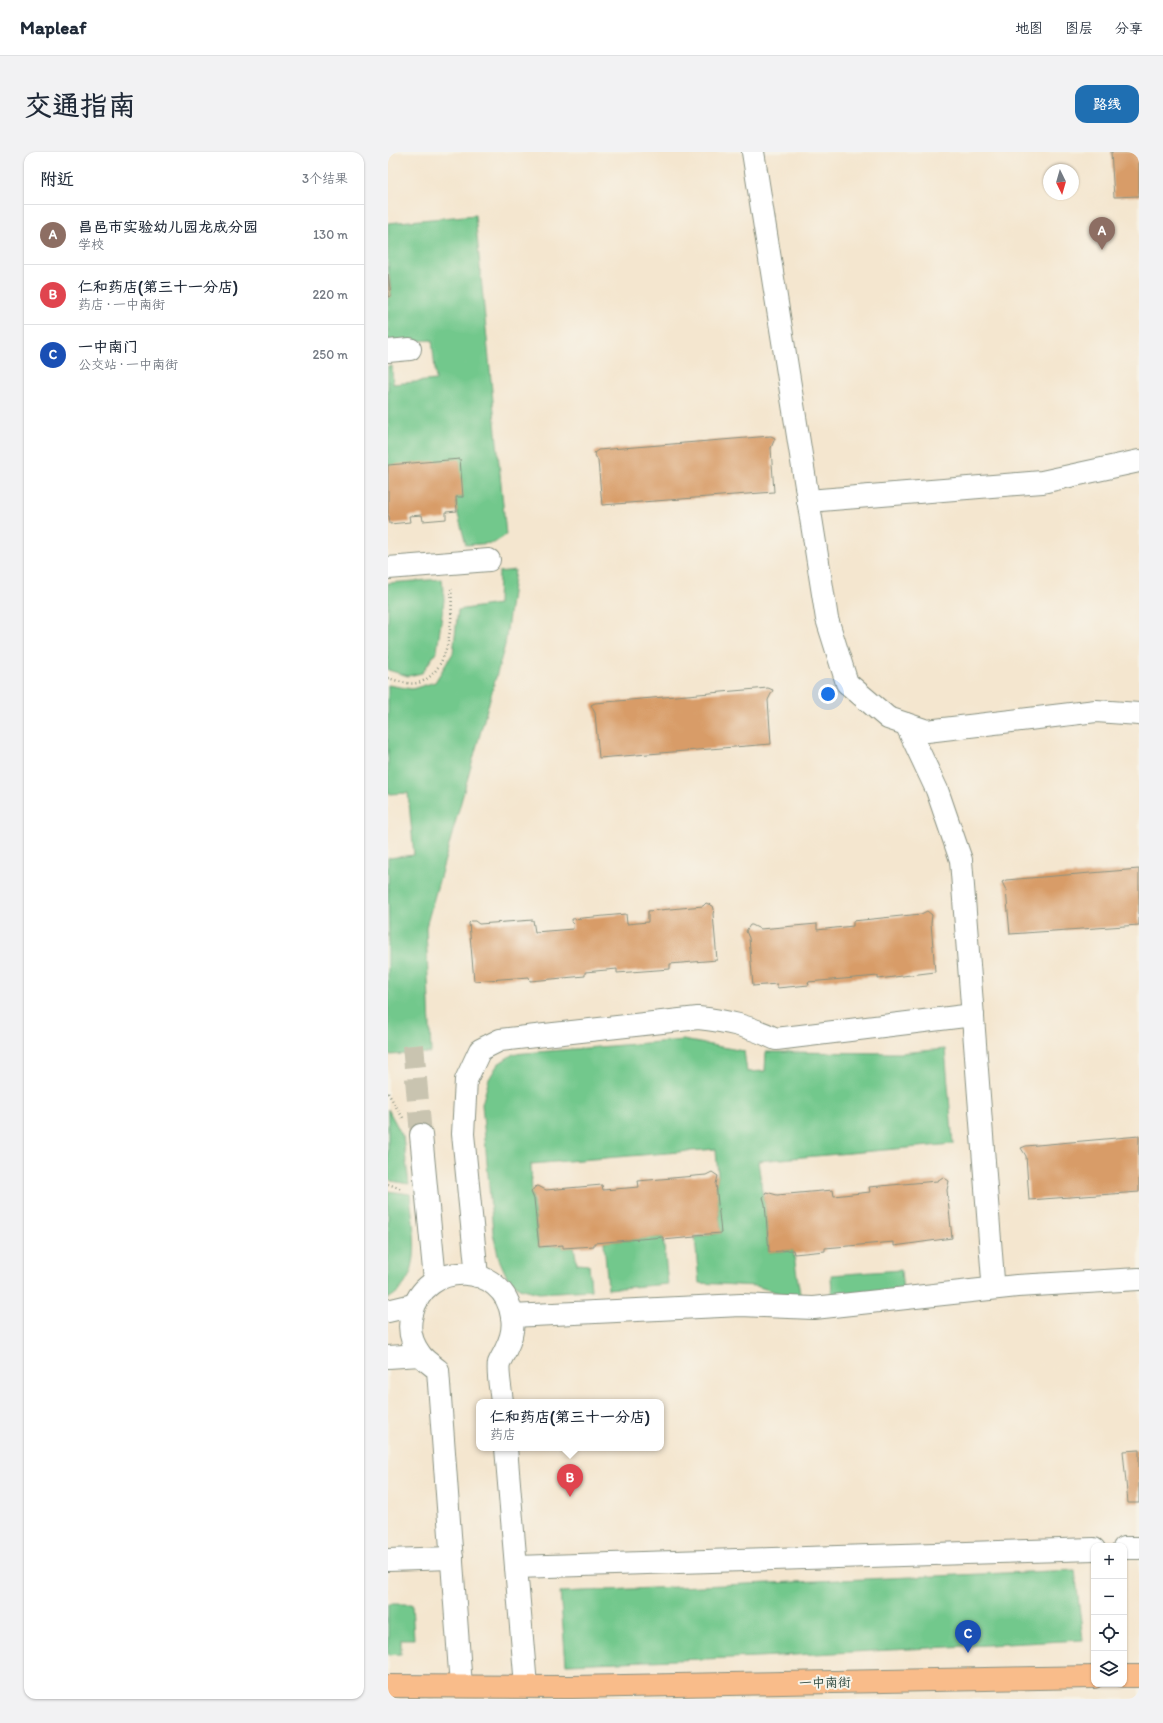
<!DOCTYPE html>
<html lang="zh">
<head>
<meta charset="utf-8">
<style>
  :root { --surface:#fff; --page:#f2f2f3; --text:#1f2937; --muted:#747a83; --line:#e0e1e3; --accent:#1f6fb2 }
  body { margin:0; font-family:Itim,"LXGW WenKai TC",sans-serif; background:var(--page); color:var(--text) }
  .controls { position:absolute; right:12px; bottom:12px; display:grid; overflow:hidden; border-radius:8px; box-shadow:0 1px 3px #0004 }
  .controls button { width:36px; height:36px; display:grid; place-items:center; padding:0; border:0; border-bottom:1px solid var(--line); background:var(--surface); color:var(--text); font:20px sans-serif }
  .compass { position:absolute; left:655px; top:12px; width:36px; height:36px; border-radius:50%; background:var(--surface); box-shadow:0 1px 3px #0004; rotate:175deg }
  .you { position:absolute; left:440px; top:542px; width:14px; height:14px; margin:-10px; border:3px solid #fff; border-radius:50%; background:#1a73e8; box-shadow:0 0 0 6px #1a73e833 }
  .badge { display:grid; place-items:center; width:26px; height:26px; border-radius:50%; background:var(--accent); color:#fff; font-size:13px; font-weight:700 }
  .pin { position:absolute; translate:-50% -33px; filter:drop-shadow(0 1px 2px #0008) }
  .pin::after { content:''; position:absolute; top:21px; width:14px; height:12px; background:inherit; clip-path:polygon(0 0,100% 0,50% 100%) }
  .popup { position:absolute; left:88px; top:1247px; width:188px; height:52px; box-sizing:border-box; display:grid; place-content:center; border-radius:8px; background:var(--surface); filter:drop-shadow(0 1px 3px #0005); font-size:13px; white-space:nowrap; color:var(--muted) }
  .popup b { font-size:15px; color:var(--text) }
  .popup::after { content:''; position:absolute; left:50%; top:100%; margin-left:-8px; border:8px solid transparent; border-top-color:var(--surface) }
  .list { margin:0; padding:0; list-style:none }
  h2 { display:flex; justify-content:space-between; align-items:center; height:52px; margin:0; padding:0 16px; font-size:17px }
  h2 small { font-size:13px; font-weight:400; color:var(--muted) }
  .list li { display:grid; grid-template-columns:26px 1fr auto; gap:12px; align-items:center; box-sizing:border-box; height:60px; padding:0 16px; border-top:1px solid var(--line) }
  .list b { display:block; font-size:15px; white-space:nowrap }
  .list p { margin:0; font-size:13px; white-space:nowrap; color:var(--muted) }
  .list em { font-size:13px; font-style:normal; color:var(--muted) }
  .icon { flex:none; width:22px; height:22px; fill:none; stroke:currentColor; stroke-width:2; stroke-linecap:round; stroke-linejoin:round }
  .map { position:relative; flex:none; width:751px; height:1547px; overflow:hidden; border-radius:12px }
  header { display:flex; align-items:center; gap:24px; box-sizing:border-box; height:56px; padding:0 20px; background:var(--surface); border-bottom:1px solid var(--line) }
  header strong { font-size:19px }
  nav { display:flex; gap:22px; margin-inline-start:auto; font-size:14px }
  .intro { display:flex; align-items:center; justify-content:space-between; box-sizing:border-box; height:96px; padding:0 24px }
  h1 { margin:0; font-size:28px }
  .button { padding:10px 18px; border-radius:12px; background:var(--accent); color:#fff; font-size:14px; font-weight:700 }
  main { display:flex; gap:24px; padding:0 24px }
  aside { flex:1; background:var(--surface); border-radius:12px; box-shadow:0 1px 3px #0004 }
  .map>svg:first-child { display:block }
  .green { fill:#72c88c; stroke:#488260 }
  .building { fill:#d89c67 }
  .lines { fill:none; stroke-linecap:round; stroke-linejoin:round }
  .minor-tunnel { stroke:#c9c4b0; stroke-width:22; stroke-dasharray:22 11; stroke-linecap:butt }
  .minor-casing { stroke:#8a9282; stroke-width:24 }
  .major-casing { stroke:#8a9282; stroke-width:24 }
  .path { stroke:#8a9282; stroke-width:2.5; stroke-dasharray:1 3; stroke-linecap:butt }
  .minor { stroke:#fff; stroke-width:22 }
  .major { stroke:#f9bc8a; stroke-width:22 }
  .labels { text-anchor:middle; stroke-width:4; stroke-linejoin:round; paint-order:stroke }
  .street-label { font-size:13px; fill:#1f3d34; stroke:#f7f3e8 }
</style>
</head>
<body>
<header>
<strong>Mapleaf</strong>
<nav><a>地图</a><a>图层</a><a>分享</a></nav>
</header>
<div class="intro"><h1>交通指南</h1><a class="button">路线</a></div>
<main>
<aside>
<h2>附近<small>3个结果</small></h2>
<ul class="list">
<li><span class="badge" style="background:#8d6e63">A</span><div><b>昌邑市实验幼儿园龙成分园</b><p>学校</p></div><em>130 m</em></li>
<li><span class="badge" style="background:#e0444e">B</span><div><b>仁和药店(第三十一分店)</b><p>药店 · 一中南街</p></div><em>220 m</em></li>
<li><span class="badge" style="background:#1a4fb4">C</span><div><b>一中南门</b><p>公交站 · 一中南街</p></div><em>250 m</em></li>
</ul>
</aside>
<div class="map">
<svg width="751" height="1547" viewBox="0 0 751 1547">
  <rect width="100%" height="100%" fill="#f7f3e8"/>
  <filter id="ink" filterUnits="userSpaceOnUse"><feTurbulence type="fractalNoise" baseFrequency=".025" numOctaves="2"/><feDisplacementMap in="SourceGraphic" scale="8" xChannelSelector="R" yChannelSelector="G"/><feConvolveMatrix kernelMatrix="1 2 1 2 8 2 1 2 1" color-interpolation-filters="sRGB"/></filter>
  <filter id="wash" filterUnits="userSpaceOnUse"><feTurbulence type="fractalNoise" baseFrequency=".012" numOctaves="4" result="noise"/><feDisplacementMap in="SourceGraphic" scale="16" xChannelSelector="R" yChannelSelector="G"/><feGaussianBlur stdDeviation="0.9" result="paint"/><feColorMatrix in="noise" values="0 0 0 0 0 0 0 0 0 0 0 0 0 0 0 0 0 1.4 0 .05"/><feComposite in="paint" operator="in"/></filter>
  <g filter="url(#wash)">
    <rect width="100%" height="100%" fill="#f4e6cf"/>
    <g class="green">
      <polygon points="87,63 118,383 106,391 78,393 69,359 68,345 75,345 0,313 0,214 4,214 5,232 48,228 44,188 0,191 0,145 3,144 0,111 0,71"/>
      <polygon points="127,418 117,493 38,775 43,901 0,903 0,792 1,792 0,706 26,703 20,641 0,642 0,533 24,537 47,530 65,501 70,458 110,452 111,420"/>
      <polygon points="54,427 56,448 49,499 34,521 20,524 0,518 0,431"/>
      <polygon points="295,888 356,899 359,920 377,919 378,900 512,901 557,897 565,992 370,1009 375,1045 377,1052 381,1100 405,1098 413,1148 368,1134 311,1131 307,1085 333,1081 328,1032 330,1024 328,997 143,1012 144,1043 151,1095 175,1093 175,1096 186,1095 189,1112 201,1113 203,1138 151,1141 131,1136 119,1125 111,1107 105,1081 94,952 101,927 110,912 125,902"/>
      <polygon points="0,957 15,985 21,1032 3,1029 0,1026"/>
      <path d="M0,1039L22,1042C25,1079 38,1125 0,1147Z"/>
      <polygon points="275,1085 280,1132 220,1137 216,1090"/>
      <polygon points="513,1118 515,1140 444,1145 443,1123"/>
      <polygon points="687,1418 695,1488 369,1505 178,1512 172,1440"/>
      <polygon points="0,1452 24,1452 26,1487 13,1487 13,1502 0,1503"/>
    </g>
    <g id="blocks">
      <g class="building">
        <polygon points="723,0 751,0 751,44 726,45"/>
        <polygon points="0,122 3,144 0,145"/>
        <polygon points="383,284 387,286 383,296 386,340 214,353 210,309 206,301 210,298"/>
        <polygon points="72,307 75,345 68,345 69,359 58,360 58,367 35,369 34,363 21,364 22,370 2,372 1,364 0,364 0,313"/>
        <polygon points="380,536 385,538 380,548 383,592 211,606 207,561 203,553 207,551"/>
        <polygon points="751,717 751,773 622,782 618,738 614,730 618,728"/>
        <polygon points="318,751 325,754 326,757 325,762 329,808 282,812 282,817 229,821 229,817 197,820 197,824 142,829 141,825 86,829 81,771 83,769 87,769 91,772 145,768 147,780 185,777 184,767 238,762 239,772 260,770 260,759 315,754"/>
        <polygon points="539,759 544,763 543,771 547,820 490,827 490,824 420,830 421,833 389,836 389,832 365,834 361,786 358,779 362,773 364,773 372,777 429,772 429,778 465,774 465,769 533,762"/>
        <polygon points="751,984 751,1040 641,1048 638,1004 633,996 638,994"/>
        <polygon points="324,1020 330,1024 328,1032 333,1081 307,1083 307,1085 275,1088 275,1085 206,1091 206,1094 175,1096 175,1093 151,1095 146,1047 143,1040 147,1035 150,1034 158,1038 214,1033 215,1038 251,1035 250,1029 318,1023"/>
        <polygon points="555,1025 561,1029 559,1038 564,1086 506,1094 506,1090 437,1096 437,1099 406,1102 405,1098 381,1100 377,1052 375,1045 378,1040 389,1043 445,1038 446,1044 482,1040 481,1035 549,1029"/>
        <polygon points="751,1298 751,1351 740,1351 735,1299"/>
      </g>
    </g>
  </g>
  <g filter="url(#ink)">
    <use href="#blocks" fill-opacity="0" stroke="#8a9282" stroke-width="1"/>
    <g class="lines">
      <polyline class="minor-tunnel" points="25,893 33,983"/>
      <defs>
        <g id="minor">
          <polyline points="365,0 439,467 459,531 500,566 539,579 708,559 751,562"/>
          <polyline points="0,199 22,197"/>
          <polyline points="420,349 654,330 751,309"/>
          <polyline points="0,416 101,408"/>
          <polyline points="518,572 549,638 573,708 605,1128"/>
          <polyline points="33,983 47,1128"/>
          <path d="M89,1124L75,982L78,928L92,898L112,888L310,866C339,869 361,874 388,887L585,863"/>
          <polyline points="0,1159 25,1153"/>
          <polyline points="124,1164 353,1153 426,1156 629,1134 751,1127"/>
          <polyline points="0,1205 32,1203"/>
          <polyline points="118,1296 138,1534"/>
          <polyline points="736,1396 751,1396"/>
          <polyline points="0,1408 64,1406"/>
          <polyline points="128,1415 706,1397"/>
          <path d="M73,1534L50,1218C44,1213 36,1208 32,1202C23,1190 20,1176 24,1162C36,1107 117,1109 124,1165C126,1176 123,1187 118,1197C116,1202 113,1206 111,1211C109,1219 113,1240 114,1250"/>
        </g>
        <g id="major">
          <polyline points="736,1524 751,1524"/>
          <polyline points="0,1534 183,1535 706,1525"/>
        </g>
      </defs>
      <use href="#minor" class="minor-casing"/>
      <use href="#major" class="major-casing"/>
      <g class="path">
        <path d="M0,526C10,529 23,534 33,530C64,517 65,462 63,435"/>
        <polyline points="0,941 15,966"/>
        <polyline points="0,1032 14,1037"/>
      </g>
      <use href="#minor" class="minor"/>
      <use href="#major" class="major"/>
    </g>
  </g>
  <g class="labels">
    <g class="street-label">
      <text transform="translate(437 1530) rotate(-1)" y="5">一中南街</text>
    </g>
  </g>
</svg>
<div class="controls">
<button>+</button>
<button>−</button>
<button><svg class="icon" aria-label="locate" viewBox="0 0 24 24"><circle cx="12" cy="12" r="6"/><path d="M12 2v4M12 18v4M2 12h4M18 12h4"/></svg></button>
<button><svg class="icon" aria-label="layers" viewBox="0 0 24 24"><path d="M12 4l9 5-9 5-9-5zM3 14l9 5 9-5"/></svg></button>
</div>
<svg class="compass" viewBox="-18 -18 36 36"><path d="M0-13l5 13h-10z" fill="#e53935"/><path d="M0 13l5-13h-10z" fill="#747a83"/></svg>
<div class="you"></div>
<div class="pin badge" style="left:714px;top:98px;background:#8d6e63">A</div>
<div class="pin badge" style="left:182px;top:1345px;background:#e0444e">B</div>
<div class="popup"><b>仁和药店(第三十一分店)</b>药店</div>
<div class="pin badge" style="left:580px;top:1501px;background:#1a4fb4">C</div>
</div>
</main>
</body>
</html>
